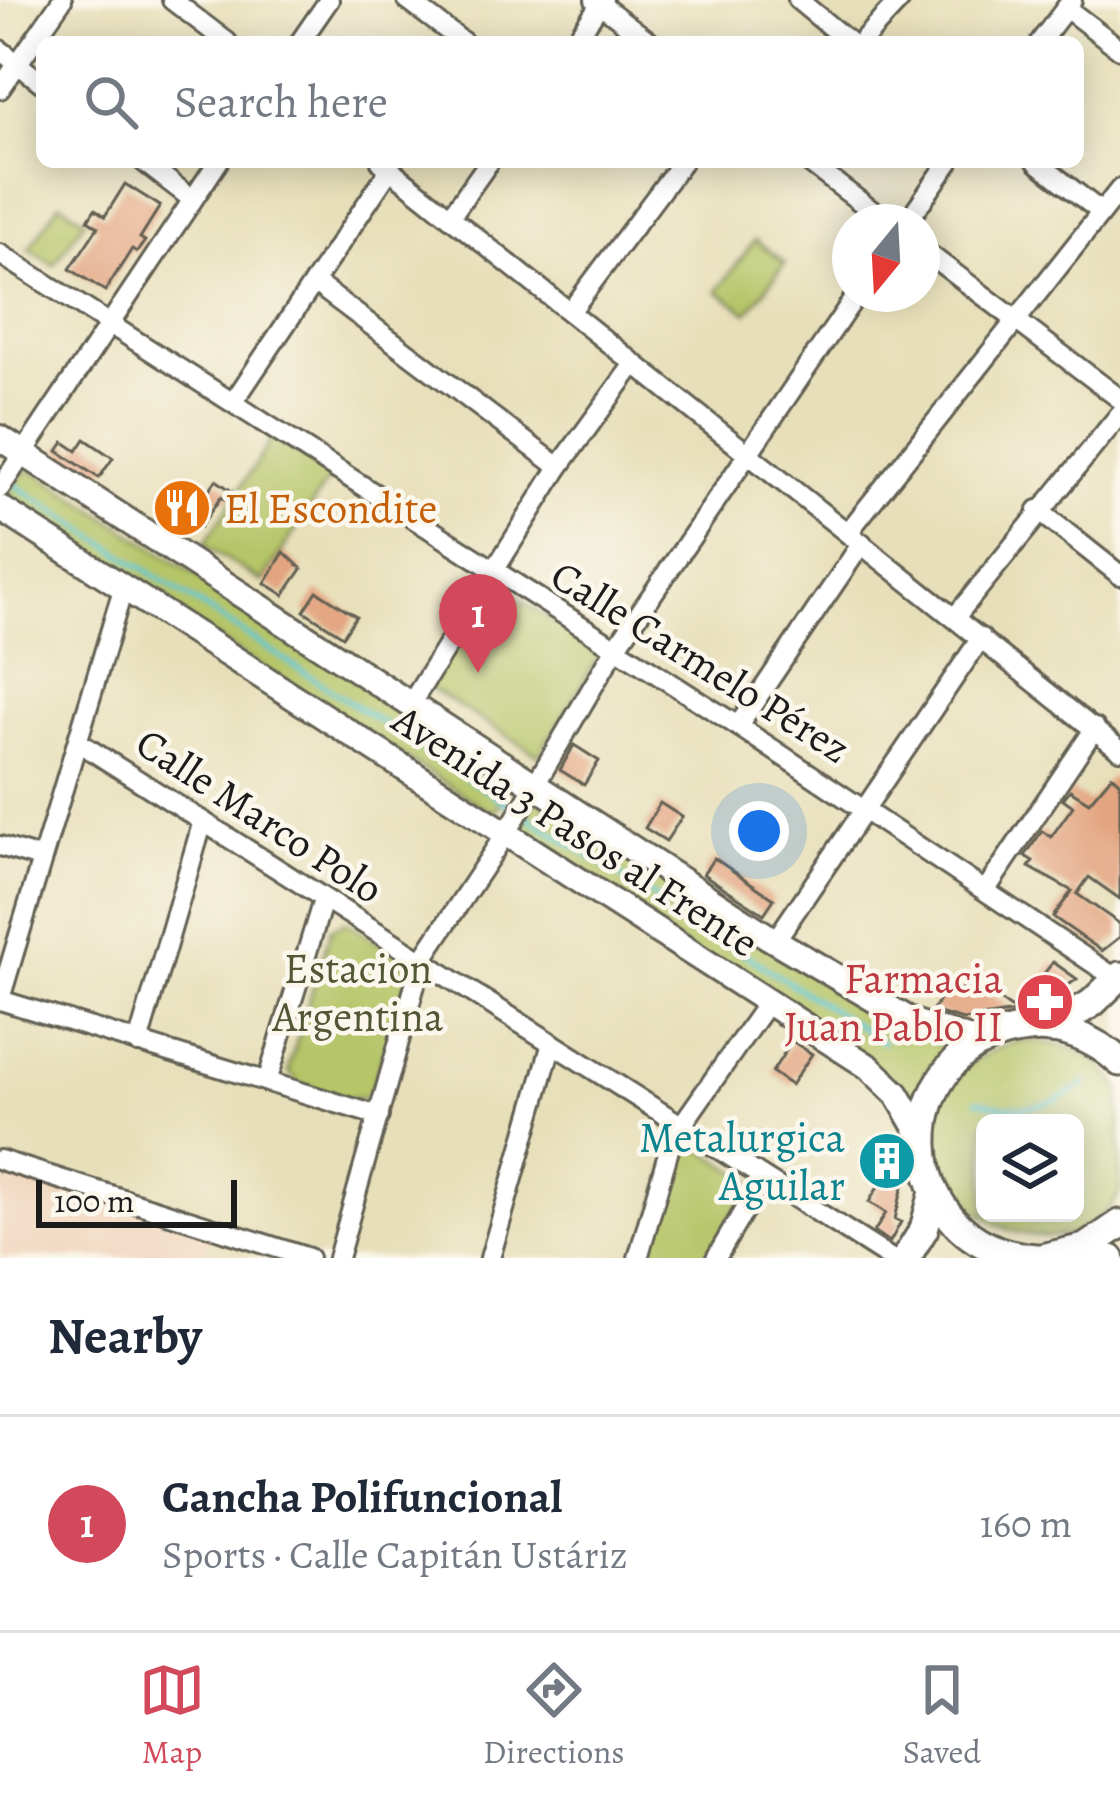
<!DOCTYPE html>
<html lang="en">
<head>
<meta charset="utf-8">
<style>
  :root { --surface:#fff; --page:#f2f2f3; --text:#1f2937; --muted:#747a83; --line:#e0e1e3; --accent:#d1495b }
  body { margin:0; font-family:Alegreya,serif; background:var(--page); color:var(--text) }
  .controls { position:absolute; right:36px; bottom:36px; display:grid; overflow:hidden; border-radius:18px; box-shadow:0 6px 30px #0003 }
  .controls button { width:108px; height:108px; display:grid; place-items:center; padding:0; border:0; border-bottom:3px solid var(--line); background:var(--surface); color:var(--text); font:60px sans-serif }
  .compass { position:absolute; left:832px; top:204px; width:108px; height:108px; border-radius:50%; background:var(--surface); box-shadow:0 6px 30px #0003; rotate:198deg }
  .scale { position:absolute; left:36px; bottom:30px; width:201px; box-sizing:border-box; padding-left:12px; border:6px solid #1c1c1c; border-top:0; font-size:33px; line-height:42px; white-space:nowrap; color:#1c1c1c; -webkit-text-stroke:9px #fbf7ec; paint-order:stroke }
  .you { position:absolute; left:759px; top:831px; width:42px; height:42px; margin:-30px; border:9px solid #fff; border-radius:50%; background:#1a73e8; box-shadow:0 0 0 18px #1a73e833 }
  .badge { display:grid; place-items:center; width:78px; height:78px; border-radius:50%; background:var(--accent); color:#fff; font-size:39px; font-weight:700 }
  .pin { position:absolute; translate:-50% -99px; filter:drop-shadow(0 3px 6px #0008) }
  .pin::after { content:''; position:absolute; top:63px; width:42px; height:36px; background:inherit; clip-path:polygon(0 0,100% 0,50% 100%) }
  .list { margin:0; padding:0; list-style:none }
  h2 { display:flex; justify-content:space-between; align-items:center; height:156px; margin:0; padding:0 48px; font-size:51px }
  h2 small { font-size:39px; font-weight:400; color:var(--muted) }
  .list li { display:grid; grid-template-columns:78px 1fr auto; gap:36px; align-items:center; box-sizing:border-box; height:216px; padding:0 48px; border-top:3px solid var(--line) }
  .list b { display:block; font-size:45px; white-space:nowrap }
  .list p { margin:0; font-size:39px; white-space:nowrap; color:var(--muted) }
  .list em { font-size:39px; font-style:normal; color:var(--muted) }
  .icon { flex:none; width:66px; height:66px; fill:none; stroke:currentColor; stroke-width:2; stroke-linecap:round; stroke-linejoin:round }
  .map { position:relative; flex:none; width:1120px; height:1258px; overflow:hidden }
  .search { position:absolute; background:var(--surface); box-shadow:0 6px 30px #0003; left:36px; right:36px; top:36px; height:132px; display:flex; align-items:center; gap:30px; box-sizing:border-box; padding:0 42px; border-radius:18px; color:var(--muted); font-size:45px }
  .sheet { height:372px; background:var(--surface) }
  nav { display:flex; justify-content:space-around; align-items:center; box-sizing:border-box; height:168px; border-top:3px solid var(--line); background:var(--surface); font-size:33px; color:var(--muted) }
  nav a { display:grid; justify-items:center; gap:6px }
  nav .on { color:var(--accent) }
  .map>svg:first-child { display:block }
  .built { fill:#f1d5bd }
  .green { fill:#b5c567; stroke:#687042; stroke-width:3; fill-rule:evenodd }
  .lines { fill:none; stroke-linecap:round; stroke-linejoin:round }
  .stream { stroke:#5ac7d2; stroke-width:4.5 }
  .building { fill:#e3a480 }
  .minor-casing { stroke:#636053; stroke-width:24 }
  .major-casing { stroke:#636053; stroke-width:30 }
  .highway-casing { stroke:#636053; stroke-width:33 }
  .minor { stroke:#fff; stroke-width:18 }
  .major { stroke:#fff; stroke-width:24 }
  .highway { stroke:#fff; stroke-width:27 }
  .labels { text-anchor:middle; stroke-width:9; stroke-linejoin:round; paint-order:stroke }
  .food-label { font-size:42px; fill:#c56008; stroke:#fbf7ec; text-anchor:start }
  .street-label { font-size:42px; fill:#1c1c1c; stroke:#fbf7ec }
  .park-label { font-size:42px; fill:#525736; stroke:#fbf7ec }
  .health-label { font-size:42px; fill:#be3a42; stroke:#fbf7ec; text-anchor:end }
  .culture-label { font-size:42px; fill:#0d838f; stroke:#fbf7ec; text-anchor:end }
</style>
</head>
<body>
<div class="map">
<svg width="1120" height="1258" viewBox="0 0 1120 1258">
  <rect width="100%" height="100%" fill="#fbf7ec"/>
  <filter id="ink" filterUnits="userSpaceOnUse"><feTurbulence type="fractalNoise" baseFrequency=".00833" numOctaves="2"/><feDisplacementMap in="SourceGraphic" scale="24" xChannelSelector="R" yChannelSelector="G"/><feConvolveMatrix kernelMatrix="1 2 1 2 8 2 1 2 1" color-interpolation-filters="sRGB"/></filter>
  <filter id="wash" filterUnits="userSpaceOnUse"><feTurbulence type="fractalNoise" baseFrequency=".004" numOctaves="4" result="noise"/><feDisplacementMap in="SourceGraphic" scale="48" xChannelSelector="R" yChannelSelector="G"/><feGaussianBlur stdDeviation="2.7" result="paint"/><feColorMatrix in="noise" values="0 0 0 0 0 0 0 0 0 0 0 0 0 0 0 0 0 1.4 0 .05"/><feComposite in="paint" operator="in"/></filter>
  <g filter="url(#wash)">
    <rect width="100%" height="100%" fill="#e7dfb9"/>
    <polygon class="built" points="0,1170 211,1234 204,1258 0,1258"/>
    <g class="green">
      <polygon points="60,203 85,220 54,265 29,249"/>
      <polygon points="755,240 785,263 748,313 717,291"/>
      <polygon points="273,437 332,474 262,582 204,545"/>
      <path d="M25,471L36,472L503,772C509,789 505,801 492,813L3,503Z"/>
      <polygon points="496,585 601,652 539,755 426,686"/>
      <polygon points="536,799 902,1029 950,1049 923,1080 916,1108 518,831"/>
      <path d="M346,922L399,955L410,972L370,1095C349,1107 299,1092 288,1070L331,929Z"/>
      <path d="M1020,1041C1063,1041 1098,1052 1120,1090V1192C1110,1212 1092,1224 1072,1234C952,1258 858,1086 1020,1041ZM985,1123H1075V1213H985Z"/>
      <polygon points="683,1138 752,1181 707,1258 641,1258 675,1144"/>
    </g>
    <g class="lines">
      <g class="stream">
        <polyline points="9,481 513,808"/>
        <polyline points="523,814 883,1042"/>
        <path d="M977,1100C1021,1114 1050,1108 1087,1083"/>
      </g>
    </g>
    <g id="blocks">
      <g class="building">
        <polygon points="125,184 160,206 140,238 145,241 137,252 132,249 105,291 70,269 98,227 88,220 95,209 105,216"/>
        <polygon points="85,439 113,458 99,478 58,451 64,442 77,451"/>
        <polygon points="216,480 233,492 227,501 221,497 200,527 169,506 183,484 204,498"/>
        <polygon points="284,552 302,569 284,595 265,583"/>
        <polygon points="317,591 356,616 343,636 304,611"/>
        <polygon points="574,745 599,761 584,785 560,770"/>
        <polygon points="1112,775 1120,782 1120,899 1089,877 1077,894 1120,924 1120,937 1102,951 1053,917 1072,891 1029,867 1033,861 1025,856 1042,831 1051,837 1073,806 1063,799 1070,790 1089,802"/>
        <polygon points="660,803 682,817 666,841 645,828"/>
        <polygon points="714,858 774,899 764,914 703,874"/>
        <polygon points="1053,962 1077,979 1035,1009 963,1020 932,1011 947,988 987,991 1015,1011"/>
        <polygon points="792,1041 812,1054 791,1085 772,1072"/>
        <polygon points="882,1148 899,1158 904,1181 895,1219 901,1222 890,1242 874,1232 886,1213 869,1202 887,1172 873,1164"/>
      </g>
    </g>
  </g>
  <g filter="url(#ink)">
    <use href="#blocks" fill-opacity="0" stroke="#636053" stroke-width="3"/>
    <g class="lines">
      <defs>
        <g id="minor">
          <polyline points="172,0 227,42"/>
          <polyline points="407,0 463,42"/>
          <polyline points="595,0 650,42"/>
          <polyline points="798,0 849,42"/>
          <polyline points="1066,8 1120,49"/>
          <polyline points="300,42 329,0"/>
          <polyline points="574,42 603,0"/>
          <polyline points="861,42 900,0"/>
          <polyline points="1040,42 1072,0"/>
          <polyline points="0,50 42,83"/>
          <polyline points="0,89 62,0"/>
          <polyline points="144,162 192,199"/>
          <polyline points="381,162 1120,750"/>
          <polyline points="808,162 887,222"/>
          <polyline points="1037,162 1101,212"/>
          <polyline points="450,217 489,162"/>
          <polyline points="907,222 949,162"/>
          <polyline points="922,249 1120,399"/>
          <polyline points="0,254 738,726 1117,979"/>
          <polyline points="314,282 559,467"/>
          <polyline points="570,312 682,162"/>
          <polyline points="234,401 390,169"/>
          <polyline points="0,488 218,162"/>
          <polyline points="1038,510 1120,575"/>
          <polyline points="849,531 1120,189"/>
          <polyline points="956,616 1120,414"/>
          <polyline points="410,705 559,467 634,364"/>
          <polyline points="738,726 862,543"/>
          <polyline points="78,742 890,1258"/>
          <polyline points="0,846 40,858"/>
          <polyline points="987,888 1095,728"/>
          <polyline points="775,941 981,638"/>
          <polyline points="0,999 124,586"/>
          <polyline points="0,1000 379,1116"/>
          <polyline points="138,1043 203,821"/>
          <polyline points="267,1082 323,900"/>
          <polyline points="0,1160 309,1258"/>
          <polyline points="338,1258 422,960 512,824 615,649 857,294"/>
          <polyline points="490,1258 552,1043"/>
          <polyline points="638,1258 672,1139 768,1002"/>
          <polyline points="716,1258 762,1180"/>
        </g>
        <g id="major">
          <polyline points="0,438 767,936 913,1022 980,1043"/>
          <polyline points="0,508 869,1067 897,1094 923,1138"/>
          <polyline points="1064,1256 1112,1258"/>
        </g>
        <g id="highway">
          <polyline points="1050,1029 1092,1003 1120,976"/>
          <polyline points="906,1258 924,1229 934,1192"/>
          <path d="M1036,1258C891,1249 885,1042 1028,1029C1062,1025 1095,1039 1120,1062"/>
          <polyline points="1041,1258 1085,1248 1120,1224"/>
        </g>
      </defs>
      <use href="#minor" class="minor-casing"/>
      <use href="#major" class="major-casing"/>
      <use href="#highway" class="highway-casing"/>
      <use href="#minor" class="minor"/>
      <use href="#major" class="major"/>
      <use href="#highway" class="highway"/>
    </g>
  </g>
  <defs>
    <symbol id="restaurant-disc" viewBox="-11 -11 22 22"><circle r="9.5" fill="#e8710a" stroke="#fbf7ec"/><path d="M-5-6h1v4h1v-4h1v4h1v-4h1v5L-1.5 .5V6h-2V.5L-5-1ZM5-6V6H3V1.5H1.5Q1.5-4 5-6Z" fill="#fff"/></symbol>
    <symbol id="pharmacy-disc" viewBox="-11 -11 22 22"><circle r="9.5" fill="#e0444e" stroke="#fbf7ec"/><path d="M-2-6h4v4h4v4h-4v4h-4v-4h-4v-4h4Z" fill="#fff"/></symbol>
    <symbol id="building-disc" viewBox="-11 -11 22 22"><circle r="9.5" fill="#0f9aa8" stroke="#fbf7ec"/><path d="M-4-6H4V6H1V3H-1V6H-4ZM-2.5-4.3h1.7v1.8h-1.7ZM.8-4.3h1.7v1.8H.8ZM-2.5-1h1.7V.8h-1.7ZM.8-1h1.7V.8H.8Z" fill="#fff"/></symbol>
  </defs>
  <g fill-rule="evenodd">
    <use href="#restaurant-disc" x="149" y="475" width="66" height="66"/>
    <use href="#pharmacy-disc" x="1012" y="969" width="66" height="66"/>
    <use href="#building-disc" x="854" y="1128" width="66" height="66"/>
  </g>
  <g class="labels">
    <g class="food-label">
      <text x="224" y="523">El Escondite</text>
    </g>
    <g class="street-label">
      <text transform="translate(701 661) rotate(32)" y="15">Calle Carmelo Pérez</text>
      <text transform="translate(260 815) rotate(33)" y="15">Calle Marco Polo</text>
      <text transform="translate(576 830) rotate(33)" y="15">Avenida 3 Pasos al Frente</text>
    </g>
    <g class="park-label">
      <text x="358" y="983">Estacion<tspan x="358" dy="48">Argentina</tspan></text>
    </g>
    <g class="health-label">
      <text x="1003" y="993">Farmacia<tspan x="1003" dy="48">Juan Pablo II</tspan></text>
    </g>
    <g class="culture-label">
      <text x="845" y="1152">Metalurgica<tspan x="845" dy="48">Aguilar</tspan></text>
    </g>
  </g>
</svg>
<div class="controls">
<button><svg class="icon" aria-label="layers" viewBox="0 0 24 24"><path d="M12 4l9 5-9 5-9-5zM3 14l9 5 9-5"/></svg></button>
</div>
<svg class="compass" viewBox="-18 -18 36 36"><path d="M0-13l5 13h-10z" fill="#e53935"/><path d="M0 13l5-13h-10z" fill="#747a83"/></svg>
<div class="scale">100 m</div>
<div class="you"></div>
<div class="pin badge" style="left:478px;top:673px">1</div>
<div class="search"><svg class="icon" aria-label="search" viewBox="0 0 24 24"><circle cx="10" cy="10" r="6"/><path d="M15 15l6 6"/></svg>Search here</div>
</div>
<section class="sheet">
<h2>Nearby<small></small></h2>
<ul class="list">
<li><span class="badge">1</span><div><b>Cancha Polifuncional</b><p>Sports · Calle Capitán Ustáriz</p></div><em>160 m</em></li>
</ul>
</section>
<nav>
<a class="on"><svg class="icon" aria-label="map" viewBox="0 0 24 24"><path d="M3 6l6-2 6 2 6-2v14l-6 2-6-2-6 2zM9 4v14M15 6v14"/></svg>Map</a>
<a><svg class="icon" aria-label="directions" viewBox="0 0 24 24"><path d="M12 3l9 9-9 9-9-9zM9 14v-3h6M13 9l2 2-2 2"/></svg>Directions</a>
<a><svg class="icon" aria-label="saved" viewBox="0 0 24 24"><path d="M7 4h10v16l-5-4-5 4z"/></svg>Saved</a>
</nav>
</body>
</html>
